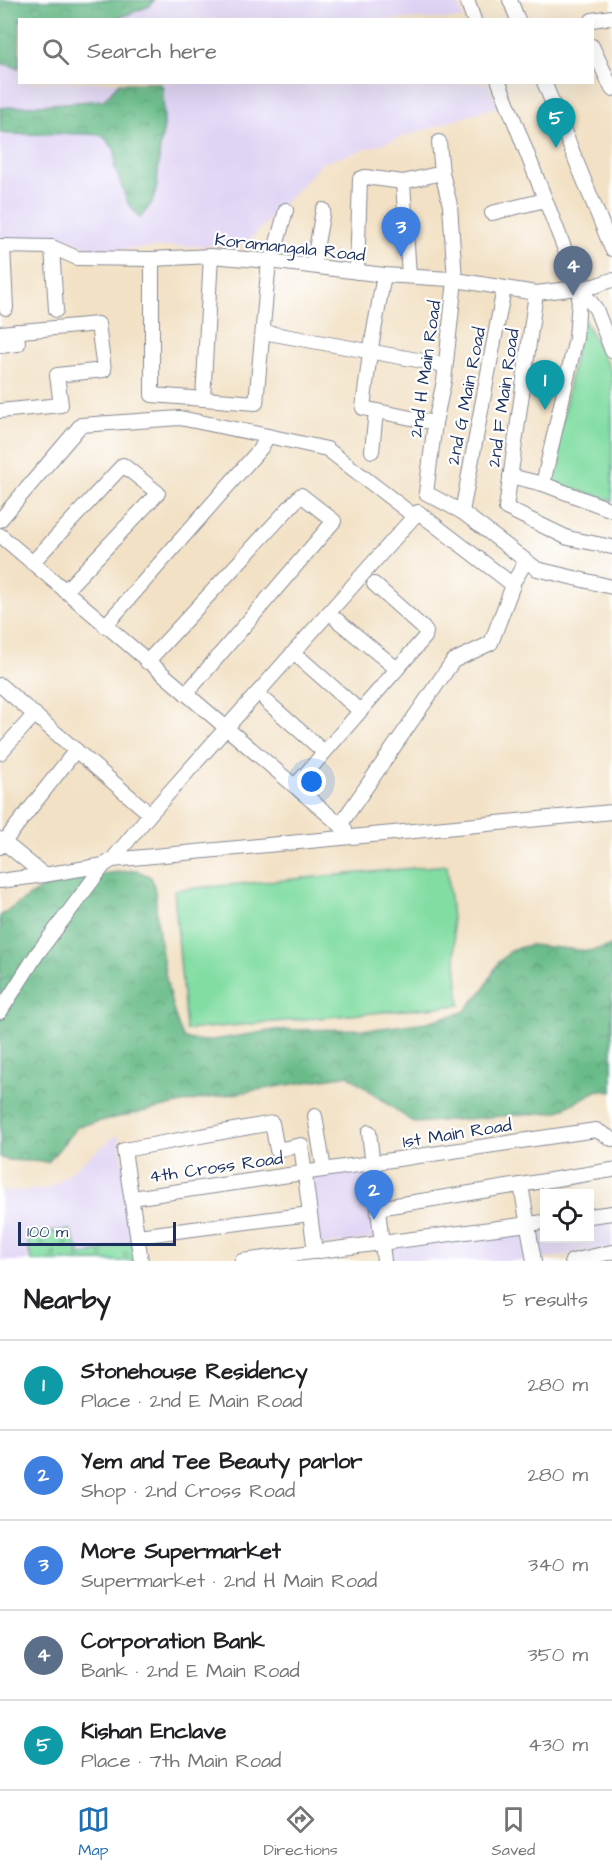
<!DOCTYPE html>
<html lang="en">
<head>
<meta charset="utf-8">
<style>
  :root { --surface:#fff; --page:#f6f6f6; --text:#202124; --muted:#757577; --line:#e0e0e0; --accent:#1f6fb2 }
  body { margin:0; font-family:"Architects Daughter",sans-serif; background:var(--page); color:var(--text) }
  .controls { position:absolute; right:18px; bottom:18px; display:grid; overflow:hidden; border-radius:0px; box-shadow:0 6px 24px #0002 }
  .controls button { width:54px; height:54px; display:grid; place-items:center; padding:0; border:0; border-bottom:2px solid var(--line); background:var(--surface); color:var(--text); font:30px sans-serif }
  .scale { position:absolute; left:18px; bottom:15px; width:158px; box-sizing:border-box; padding-left:6px; border:3px solid #1b2f5e; border-top:0; font-size:16px; line-height:21px; white-space:nowrap; color:#1b2f5e; -webkit-text-stroke:4px #fff; paint-order:stroke }
  .you { position:absolute; left:312px; top:782px; width:21px; height:21px; margin:-15px; border:4px solid #fff; border-radius:50%; background:#1a73e8; box-shadow:0 0 0 9px #1a73e833 }
  .badge { display:grid; place-items:center; width:39px; height:39px; border-radius:50%; background:var(--accent); color:#fff; font-size:20px; font-weight:700 }
  .pin { position:absolute; translate:-50% -50px; filter:drop-shadow(0 2px 3px #0008) }
  .pin::after { content:''; position:absolute; top:32px; width:21px; height:18px; background:inherit; clip-path:polygon(0 0,100% 0,50% 100%) }
  .list { margin:0; padding:0; list-style:none }
  h2 { display:flex; justify-content:space-between; align-items:center; height:78px; margin:0; padding:0 24px; font-size:26px }
  h2 small { font-size:20px; font-weight:400; color:var(--muted) }
  .list li { display:grid; grid-template-columns:39px 1fr auto; gap:18px; align-items:center; box-sizing:border-box; height:90px; padding:0 24px; border-top:2px solid var(--line) }
  .list b { display:block; font-size:22px; white-space:nowrap }
  .list p { margin:0; font-size:20px; white-space:nowrap; color:var(--muted) }
  .list em { font-size:20px; font-style:normal; color:var(--muted) }
  .icon { flex:none; width:33px; height:33px; fill:none; stroke:currentColor; stroke-width:2; stroke-linecap:round; stroke-linejoin:round }
  .map { position:relative; flex:none; width:612px; height:1261px; overflow:hidden }
  .search { position:absolute; background:var(--surface); box-shadow:0 6px 24px #0002; left:18px; right:18px; top:18px; height:66px; display:flex; align-items:center; gap:15px; box-sizing:border-box; padding:0 21px; border-radius:0px; color:var(--muted); font-size:22px }
  .sheet { height:528px; background:var(--surface) }
  nav { display:flex; justify-content:space-around; align-items:center; box-sizing:border-box; height:84px; border-top:2px solid var(--line); background:var(--surface); font-size:16px; color:var(--muted) }
  nav a { display:grid; justify-items:center; gap:3px }
  nav .on { color:var(--accent) }
  .map>svg:first-child { display:block }
  .built { fill:#e0d4f4 }
  .green { fill:#82dda3; stroke:#4e8680; stroke-width:1.5 }
  .forest { fill:url(#forest-crowns); stroke:#427674; stroke-width:1.5 }
  .cemetery { fill:url(#cemetery-stones); stroke:#4e8680; stroke-width:1.5 }
  .lines { fill:none; stroke-linecap:round; stroke-linejoin:round }
  .minor-casing { stroke:#868892; stroke-width:16 }
  .minor { stroke:#fff; stroke-width:14 }
  .labels { text-anchor:middle; stroke-width:4.5; stroke-linejoin:round; paint-order:stroke }
  .street-label { font-size:18px; fill:#1b2f5e; stroke:#fff }
</style>
</head>
<body>
<div class="map">
<svg width="612" height="1261" viewBox="0 0 612 1261">
  <defs>
    <pattern id="forest-crowns" width="20" height="18" patternUnits="userSpaceOnUse" patternTransform="scale(1.5)"><rect width="20" height="18" fill="#69bc89"/><path d="M2 6a3 3 0 1 1 6 0M12 15a3 3 0 1 1 6 0" fill="none" stroke="#569973"/></pattern>
    <pattern id="cemetery-stones" width="16" height="16" patternUnits="userSpaceOnUse" patternTransform="scale(1.5)"><rect width="16" height="16" fill="#82dda3"/><path d="M2 7V4a2 2 0 0 1 4 0v3zM10 15v-3a2 2 0 0 1 4 0v3z" fill="#70be8f"/></pattern>
  </defs>
  <rect width="100%" height="100%" fill="#fff"/>
  <filter id="ink" filterUnits="userSpaceOnUse"><feTurbulence type="fractalNoise" baseFrequency=".0167" numOctaves="2"/><feDisplacementMap in="SourceGraphic" scale="12" xChannelSelector="R" yChannelSelector="G"/><feConvolveMatrix kernelMatrix="1 2 1 2 8 2 1 2 1" color-interpolation-filters="sRGB"/></filter>
  <filter id="wash" filterUnits="userSpaceOnUse"><feTurbulence type="fractalNoise" baseFrequency=".008" numOctaves="4" result="noise"/><feDisplacementMap in="SourceGraphic" scale="24" xChannelSelector="R" yChannelSelector="G"/><feGaussianBlur stdDeviation="1.35" result="paint"/><feColorMatrix in="noise" values="0 0 0 0 0 0 0 0 0 0 0 0 0 0 0 0 0 1.4 0 .05"/><feComposite in="paint" operator="in"/></filter>
  <g filter="url(#wash)">
    <rect width="100%" height="100%" fill="#f2e1c5"/>
    <g class="built">
      <polygon points="0,0 456,0 464,19 20,20 20,82 488,83 498,106 322,163 246,244 92,250 65,236 0,238"/>
      <polygon points="118,1134 137,1240 81,1256 26,1232 31,1261 0,1261 0,1192 49,1189"/>
      <polygon points="370,1169 378,1238 319,1246 311,1177"/>
      <polygon points="612,1216 612,1248 536,1260 530,1228 544,1226 544,1238 590,1238 590,1219"/>
      <polygon points="524,1228 527,1261 389,1261 387,1248"/>
    </g>
    <g class="green">
      <polygon points="582,315 612,374 612,501 551,482"/>
      <polygon points="447,865 460,1005 186,1030 174,890"/>
    </g>
    <g class="forest">
      <polygon points="0,0 154,0 150,6 116,19 20,20 19,68 0,63"/>
      <path d="M119,83H160L163,88L164,127L160,146L157,185L152,203L140,218L128,203L115,168V150L103,136C69,130 34,137 0,133V108L104,100Z"/>
      <path d="M136,870L151,877C158,894 155,902 157,919C161,950 170,1014 184,1039L207,1041L276,1030L374,1029L427,1022L464,1012L484,989L498,963L513,949L531,945L589,951L612,946V1092L598,1090L557,1112L414,1123L348,1075L196,1100L78,1126L48,1162L7,1160L0,1157V916L42,888L85,876Z"/>
    </g>
    <polygon class="cemetery" points="70,1230 81,1256 137,1240 140,1261 31,1261 26,1232"/>
  </g>
  <g filter="url(#ink)">
    <g class="lines">
      <defs>
        <g id="minor">
          <polyline points="467,0 474,20"/>
          <polyline points="510,0 518,20"/>
          <polyline points="592,20 612,17"/>
          <polyline points="592,46 612,89"/>
          <polyline points="499,82 580,288 596,309 612,351"/>
          <polyline points="544,82 612,249"/>
          <polyline points="439,142 442,173"/>
          <polyline points="492,213 545,200"/>
          <polyline points="0,246 52,247 77,258 152,259 211,256 269,261 384,275 450,279 536,293 594,286 612,280"/>
          <polyline points="3,246 6,308"/>
          <polyline points="52,247 56,310"/>
          <polyline points="152,259 152,395 256,403 269,261"/>
          <polyline points="272,261 286,210"/>
          <polyline points="313,266 323,210"/>
          <polyline points="357,272 360,179 365,177 403,182"/>
          <polyline points="384,275 370,353 363,408 435,423"/>
          <polyline points="409,276 403,182 442,173 450,205 455,280 444,381 435,423 426,493 462,512 537,569 612,587"/>
          <polyline points="536,293 506,508 568,538 612,547"/>
          <polyline points="263,332 445,365"/>
          <polyline points="0,333 98,324 104,370 57,375 61,405 0,411"/>
          <polyline points="0,346 18,344 17,331"/>
          <polyline points="203,399 211,256"/>
          <polyline points="268,436 327,449 414,516"/>
          <polyline points="372,451 376,411"/>
          <polyline points="510,476 543,484 612,510"/>
          <polyline points="543,484 576,338 580,288"/>
          <polyline points="462,512 504,288"/>
          <polyline points="0,520 81,425 180,418 268,436 261,448 105,626"/>
          <polyline points="0,535 345,829"/>
          <polyline points="32,563 123,465 158,493 65,591"/>
          <polyline points="516,578 526,561"/>
          <polyline points="337,620 397,669"/>
          <polyline points="301,659 360,711"/>
          <polyline points="147,662 301,495 334,521 186,694"/>
          <polyline points="0,685 150,814"/>
          <polyline points="266,701 324,752"/>
          <polyline points="0,753 35,714"/>
          <polyline points="295,786 425,637 426,632 423,628 374,584"/>
          <polyline points="0,839 44,875 104,865"/>
          <polyline points="0,847 76,750"/>
          <polyline points="112,860 612,812"/>
          <polyline points="0,881 44,875"/>
          <polyline points="0,1012 37,954 104,865 112,860 150,814 418,512 513,585 491,643 453,661 340,825"/>
          <polyline points="315,1116 324,1170"/>
          <polyline points="369,1132 384,1261"/>
          <polyline points="521,1185 534,1261"/>
          <polyline points="132,1198 596,1130 612,1139"/>
          <polyline points="378,1208 612,1170"/>
          <polyline points="590,1216 612,1213"/>
          <polyline points="138,1236 310,1214"/>
          <polyline points="141,1261 124,1150 272,1123 277,1150 301,1145 315,1252"/>
          <polyline points="242,1261 544,1222"/>
          <polyline points="572,1261 612,1252"/>
        </g>
      </defs>
      <use href="#minor" class="minor-casing"/>
      <use href="#minor" class="minor"/>
    </g>
  </g>
  <g class="labels">
    <g class="street-label">
      <text transform="translate(290 247) rotate(6)" y="6">Koramangala Road</text>
      <text transform="translate(425 369) rotate(-82)" y="6">2nd H Main Road</text>
      <text transform="translate(466 396) rotate(-79)" y="6">2nd G Main Road</text>
      <text transform="translate(503 398) rotate(-82)" y="6">2nd F Main Road</text>
      <text transform="translate(457 1133) rotate(-9)" y="6">1st Main Road</text>
      <text transform="translate(216 1167) rotate(-8)" y="6">4th Cross Road</text>
    </g>
  </g>
</svg>
<div class="controls">
<button><svg class="icon" aria-label="locate" viewBox="0 0 24 24"><circle cx="12" cy="12" r="6"/><path d="M12 2v4M12 18v4M2 12h4M18 12h4"/></svg></button>
</div>
<div class="scale">100 m</div>
<div class="you"></div>
<div class="pin badge" style="left:545px;top:410px;background:#0f9aa8">1</div>
<div class="pin badge" style="left:374px;top:1220px;background:#3f7fe0">2</div>
<div class="pin badge" style="left:401px;top:257px;background:#3f7fe0">3</div>
<div class="pin badge" style="left:573px;top:296px;background:#5c6f8a">4</div>
<div class="pin badge" style="left:556px;top:148px;background:#0f9aa8">5</div>
<div class="search"><svg class="icon" aria-label="search" viewBox="0 0 24 24"><circle cx="10" cy="10" r="6"/><path d="M15 15l6 6"/></svg>Search here</div>
</div>
<section class="sheet">
<h2>Nearby<small>5 results</small></h2>
<ul class="list">
<li><span class="badge" style="background:#0f9aa8">1</span><div><b>Stonehouse Residency</b><p>Place · 2nd E Main Road</p></div><em>280 m</em></li>
<li><span class="badge" style="background:#3f7fe0">2</span><div><b>Yem and Tee Beauty parlor</b><p>Shop · 2nd Cross Road</p></div><em>280 m</em></li>
<li><span class="badge" style="background:#3f7fe0">3</span><div><b>More Supermarket</b><p>Supermarket · 2nd H Main Road</p></div><em>340 m</em></li>
<li><span class="badge" style="background:#5c6f8a">4</span><div><b>Corporation Bank</b><p>Bank · 2nd E Main Road</p></div><em>350 m</em></li>
<li><span class="badge" style="background:#0f9aa8">5</span><div><b>Kishan Enclave</b><p>Place · 7th Main Road</p></div><em>430 m</em></li>
</ul>
</section>
<nav>
<a class="on"><svg class="icon" aria-label="map" viewBox="0 0 24 24"><path d="M3 6l6-2 6 2 6-2v14l-6 2-6-2-6 2zM9 4v14M15 6v14"/></svg>Map</a>
<a><svg class="icon" aria-label="directions" viewBox="0 0 24 24"><path d="M12 3l9 9-9 9-9-9zM9 14v-3h6M13 9l2 2-2 2"/></svg>Directions</a>
<a><svg class="icon" aria-label="saved" viewBox="0 0 24 24"><path d="M7 4h10v16l-5-4-5 4z"/></svg>Saved</a>
</nav>
</body>
</html>
